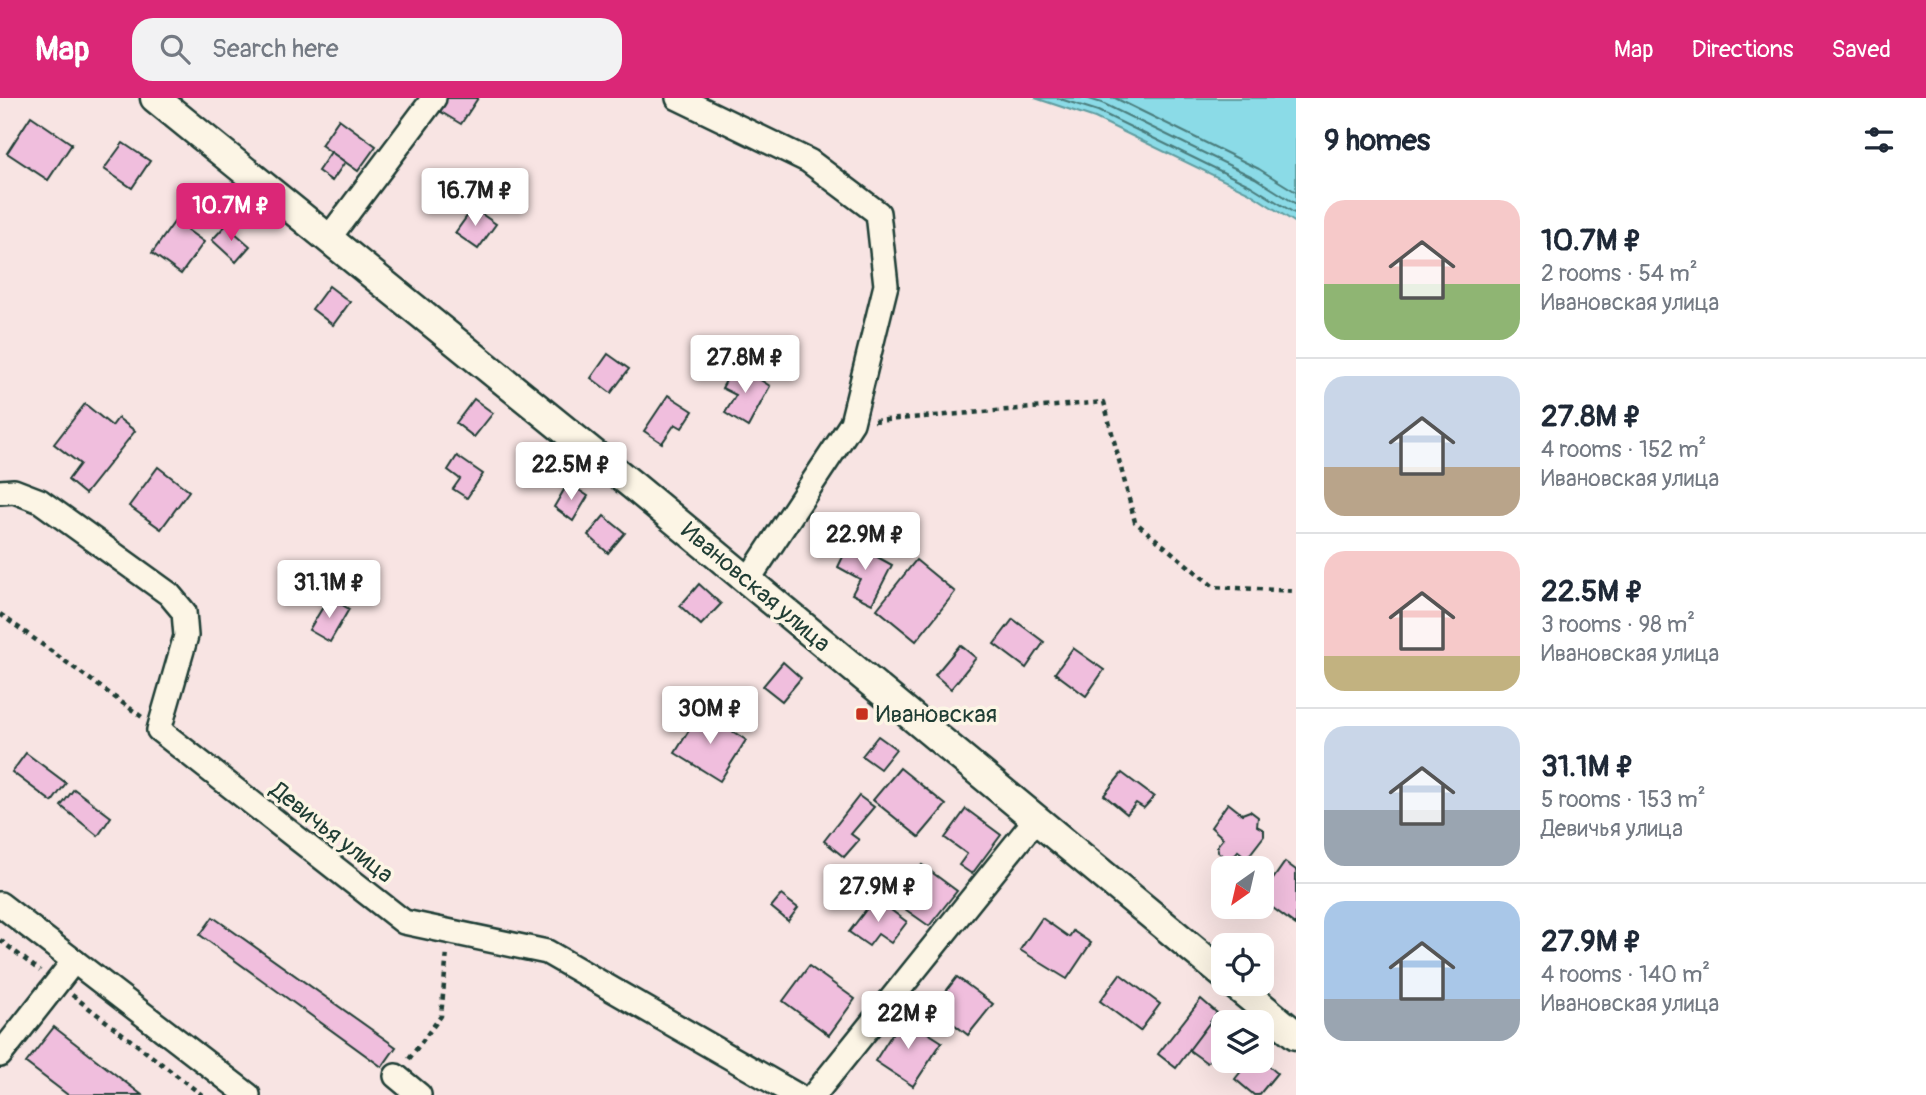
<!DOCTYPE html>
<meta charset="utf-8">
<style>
:root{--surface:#fff;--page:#f2f2f3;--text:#1f2937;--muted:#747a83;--line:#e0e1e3;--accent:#db2777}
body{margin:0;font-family:Pangolin,sans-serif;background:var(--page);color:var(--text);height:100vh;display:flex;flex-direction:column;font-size:26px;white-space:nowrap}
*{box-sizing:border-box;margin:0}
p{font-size:23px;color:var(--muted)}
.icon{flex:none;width:38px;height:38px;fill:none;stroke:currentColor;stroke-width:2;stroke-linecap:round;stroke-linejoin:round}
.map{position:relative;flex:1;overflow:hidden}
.panel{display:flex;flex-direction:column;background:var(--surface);width:630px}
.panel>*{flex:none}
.needle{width:46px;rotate:214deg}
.fabs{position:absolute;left:1211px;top:758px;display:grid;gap:14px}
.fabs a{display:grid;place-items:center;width:63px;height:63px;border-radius:14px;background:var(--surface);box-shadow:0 7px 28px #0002;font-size:35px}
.price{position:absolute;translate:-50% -60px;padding:0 16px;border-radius:7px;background:#fff;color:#222;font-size:23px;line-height:46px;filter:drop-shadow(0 2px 4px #0008)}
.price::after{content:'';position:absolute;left:50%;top:42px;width:21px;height:16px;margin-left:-10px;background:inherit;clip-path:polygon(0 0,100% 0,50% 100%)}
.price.current{background:var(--accent);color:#fff}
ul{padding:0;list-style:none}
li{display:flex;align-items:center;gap:21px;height:175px;padding:0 28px}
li+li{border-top:2px solid var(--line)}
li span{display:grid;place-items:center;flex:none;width:196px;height:140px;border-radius:21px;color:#555}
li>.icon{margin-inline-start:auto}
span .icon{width:84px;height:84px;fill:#fffc;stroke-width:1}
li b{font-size:30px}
h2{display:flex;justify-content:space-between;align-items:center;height:84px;padding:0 28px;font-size:30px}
header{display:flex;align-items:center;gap:42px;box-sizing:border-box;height:98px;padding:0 35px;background:var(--accent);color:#fff}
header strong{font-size:33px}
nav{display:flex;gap:38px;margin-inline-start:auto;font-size:24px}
.search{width:490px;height:63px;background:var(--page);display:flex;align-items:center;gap:18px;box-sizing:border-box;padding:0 24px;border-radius:21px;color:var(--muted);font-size:26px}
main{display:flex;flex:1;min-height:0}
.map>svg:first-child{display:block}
</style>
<header>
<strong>Map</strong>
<div class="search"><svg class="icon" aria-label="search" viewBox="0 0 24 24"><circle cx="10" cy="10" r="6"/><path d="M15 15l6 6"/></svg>Search here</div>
<nav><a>Map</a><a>Directions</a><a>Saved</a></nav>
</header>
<main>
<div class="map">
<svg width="1296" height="997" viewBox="0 0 1296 997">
<rect width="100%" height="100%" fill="#f8e4e3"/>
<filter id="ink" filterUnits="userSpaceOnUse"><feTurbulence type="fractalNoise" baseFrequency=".0143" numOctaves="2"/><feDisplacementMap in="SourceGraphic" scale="14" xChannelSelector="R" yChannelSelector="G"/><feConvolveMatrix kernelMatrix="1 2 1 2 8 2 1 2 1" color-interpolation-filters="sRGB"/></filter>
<g filter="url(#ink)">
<!-- water -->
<polygon fill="#8bdbe7" stroke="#609c9f" stroke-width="2" points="1035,0 1296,0 1296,125 1248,94 1095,20"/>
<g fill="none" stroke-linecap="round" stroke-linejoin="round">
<!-- shore -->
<g stroke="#4a7c7c" stroke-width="2">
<polyline points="1057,0 1098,13 1251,88 1296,116"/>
<polyline points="1086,0 1102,5 1255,80 1296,106"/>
<polyline points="1115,0 1259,71 1296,94"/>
</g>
</g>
<!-- building -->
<g fill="#f0bedd" stroke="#1f3d34" stroke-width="2">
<polygon points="443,0 478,0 461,26 436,11"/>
<polygon points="31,18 72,46 48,82 7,55"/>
<polygon points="339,21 376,48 358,73 321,47"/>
<polygon points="123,45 150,63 132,90 104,71"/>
<polygon points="331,54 345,64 332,83 318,73"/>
<polygon points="473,110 496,126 478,151 455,135"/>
<polygon points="175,123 204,144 181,176 152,155"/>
<polygon points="226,127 250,148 236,164 212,142"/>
<polygon points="329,188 350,204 333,227 312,211"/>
<polygon points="608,256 629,271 611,295 591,280"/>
<polygon points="735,266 770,288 748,329 725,315 736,297 722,290"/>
<polygon points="668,297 693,313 682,330 675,326 662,345 644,333"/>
<polygon points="474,301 493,315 474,339 456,325"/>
<polygon points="85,306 112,328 118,320 135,333 85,396 68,382 80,366 54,346"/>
<polygon points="457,358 483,376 467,400 453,391 460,381 448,372"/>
<polygon points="158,369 189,393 161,431 129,408"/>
<polygon points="568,385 588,398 573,423 554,409"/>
<polygon points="604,418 625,435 608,455 588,437"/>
<polygon points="850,444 892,467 872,506 852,496 860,481 838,469"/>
<polygon points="916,462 955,494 916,543 877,511"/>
<polygon points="699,486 721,506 701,527 680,508"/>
<polygon points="329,499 349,511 330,544 309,532"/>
<polygon points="1013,521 1044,544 1026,570 994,546"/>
<polygon points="960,547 976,560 951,591 935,577"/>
<polygon points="1073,550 1104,572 1086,598 1055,575"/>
<polygon points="783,564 801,580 782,603 763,588"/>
<polygon points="701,613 746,642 720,683 675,655"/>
<polygon points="878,638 896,651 880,671 862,658"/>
<polygon points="26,655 66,685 52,704 12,674"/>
<polygon points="900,670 946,707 919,739 873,702"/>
<polygon points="1122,675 1154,699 1144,710 1136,705 1127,716 1104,697"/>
<polygon points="74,691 111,719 98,738 61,708"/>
<polygon points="859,698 874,709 851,736 859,742 844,759 824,743"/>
<polygon points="1228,705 1242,716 1250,713 1258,719 1257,728 1264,732 1264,738 1247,760 1238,753 1233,759 1226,760 1218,754 1217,748 1223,740 1211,729"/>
<polygon points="966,711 1001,737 972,776 959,767 967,756 945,740"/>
<polygon points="1285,764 1296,772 1296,827 1262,802 1262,797"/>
<polygon points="922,767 957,793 929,828 895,804"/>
<polygon points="781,797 798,810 788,823 771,809"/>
<polygon points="875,800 907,824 891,845 878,836 869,848 849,834"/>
<polygon points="213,819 396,949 382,969 200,837"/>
<polygon points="1042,820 1069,839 1073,833 1091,845 1067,881 1020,852"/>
<polygon points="809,868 855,901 829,937 783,903"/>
<polygon points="1120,876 1160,906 1140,933 1100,903"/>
<polygon points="957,879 993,906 968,937 933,910"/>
<polygon points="1201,901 1217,915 1176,970 1158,956"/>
<polygon points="1217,915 1229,924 1223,924 1223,945 1207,965 1189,952"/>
<polygon points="903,919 942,944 913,988 875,963"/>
<polygon points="54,929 142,997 68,997 26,965"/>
<polygon points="1250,962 1262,962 1277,975 1259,997 1254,997 1235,981"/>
</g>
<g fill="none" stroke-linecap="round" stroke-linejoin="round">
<defs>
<g id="minor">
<polyline points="678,0 809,63 878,115 886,187 852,325 748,482"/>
<polyline points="328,141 434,0"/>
<polyline points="0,394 14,393 40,403 169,496 184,514 186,538 159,632 404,824 547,854 796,997"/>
<polyline points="0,806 248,997"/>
<polyline points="0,957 74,863"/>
<polyline points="396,978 419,997"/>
<polyline points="814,997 1036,721"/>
</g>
<g id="major">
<polyline points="155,0 636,390 1223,876"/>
<polyline points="1234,886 1296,937"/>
</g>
</defs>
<!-- minor casing -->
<use href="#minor" stroke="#1f3d34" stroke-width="28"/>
<!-- major casing -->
<use href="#major" stroke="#1f3d34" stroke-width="33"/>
<!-- path -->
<g stroke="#1f3d34" stroke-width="4.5" stroke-dasharray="5 5" stroke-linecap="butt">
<polyline points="874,323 1104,304 1135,424 1214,489 1296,493"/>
<polyline points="0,516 142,619"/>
<polyline points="0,842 40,873"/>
<polyline points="72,897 202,997"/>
<polyline points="409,961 441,918 447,854"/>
</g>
<!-- minor -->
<use href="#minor" stroke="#fcf5e5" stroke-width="23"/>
<!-- major -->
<use href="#major" stroke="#fcf5e5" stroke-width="28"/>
</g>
</g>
<!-- markers -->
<rect fill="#c8321e" stroke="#fcf5e5" stroke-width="2.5" x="855" y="609" width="14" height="14" rx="3.5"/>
<g text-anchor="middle" stroke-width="7" stroke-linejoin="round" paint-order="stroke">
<!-- street labels -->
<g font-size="24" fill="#1f3d34" stroke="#fcf5e5">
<text transform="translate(756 489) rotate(40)" y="8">Ивановская улица</text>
<text transform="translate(332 734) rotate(38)" y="8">Девичья улица</text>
</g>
<!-- poi labels -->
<g font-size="24" fill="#1f3d34" stroke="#fcf5e5" text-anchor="start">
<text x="876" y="624">Ивановская</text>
</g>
</g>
</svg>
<div class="fabs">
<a><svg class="needle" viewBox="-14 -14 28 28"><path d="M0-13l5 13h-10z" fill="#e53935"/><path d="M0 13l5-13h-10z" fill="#747a83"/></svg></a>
<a><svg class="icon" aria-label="locate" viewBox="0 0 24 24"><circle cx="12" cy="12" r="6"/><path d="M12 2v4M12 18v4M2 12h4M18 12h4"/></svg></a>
<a><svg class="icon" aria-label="layers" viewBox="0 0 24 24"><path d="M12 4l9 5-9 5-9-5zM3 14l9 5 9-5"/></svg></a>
</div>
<b class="price" style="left:475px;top:130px">16.7M ₽</b>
<b class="price current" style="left:231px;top:145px">10.7M ₽</b>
<b class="price" style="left:745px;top:297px">27.8M ₽</b>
<b class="price" style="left:571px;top:404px">22.5M ₽</b>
<b class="price" style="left:865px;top:474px">22.9M ₽</b>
<b class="price" style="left:329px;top:522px">31.1M ₽</b>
<b class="price" style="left:710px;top:648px">30M ₽</b>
<b class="price" style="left:878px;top:826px">27.9M ₽</b>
<b class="price" style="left:908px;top:953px">22M ₽</b>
</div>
<section class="panel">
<h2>9 homes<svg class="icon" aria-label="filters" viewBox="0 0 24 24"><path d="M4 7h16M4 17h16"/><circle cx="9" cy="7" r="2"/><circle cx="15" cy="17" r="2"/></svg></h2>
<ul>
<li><span style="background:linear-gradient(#f6c9c9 60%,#8fb573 0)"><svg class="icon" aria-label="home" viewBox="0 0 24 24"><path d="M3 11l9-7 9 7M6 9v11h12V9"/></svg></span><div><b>10.7M ₽</b><p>2 rooms · 54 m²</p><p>Ивановская улица</p></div></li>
<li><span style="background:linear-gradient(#c9d6e8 65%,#b9a48a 0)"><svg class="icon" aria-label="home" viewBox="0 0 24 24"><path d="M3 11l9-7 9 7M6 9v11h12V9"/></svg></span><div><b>27.8M ₽</b><p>4 rooms · 152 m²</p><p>Ивановская улица</p></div></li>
<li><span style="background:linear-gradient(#f6c9c9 75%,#c2b280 0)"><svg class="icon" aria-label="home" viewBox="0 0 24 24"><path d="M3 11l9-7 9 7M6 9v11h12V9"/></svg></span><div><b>22.5M ₽</b><p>3 rooms · 98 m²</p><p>Ивановская улица</p></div></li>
<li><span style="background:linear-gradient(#c9d6e8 60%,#9aa5b1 0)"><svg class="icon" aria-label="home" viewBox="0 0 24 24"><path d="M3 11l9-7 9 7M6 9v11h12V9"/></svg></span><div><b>31.1M ₽</b><p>5 rooms · 153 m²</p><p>Девичья улица</p></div></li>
<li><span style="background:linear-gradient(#a9c7e8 70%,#9aa5b1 0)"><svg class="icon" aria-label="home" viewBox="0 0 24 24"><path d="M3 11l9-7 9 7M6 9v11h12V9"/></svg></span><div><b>27.9M ₽</b><p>4 rooms · 140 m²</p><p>Ивановская улица</p></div></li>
</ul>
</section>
</main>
